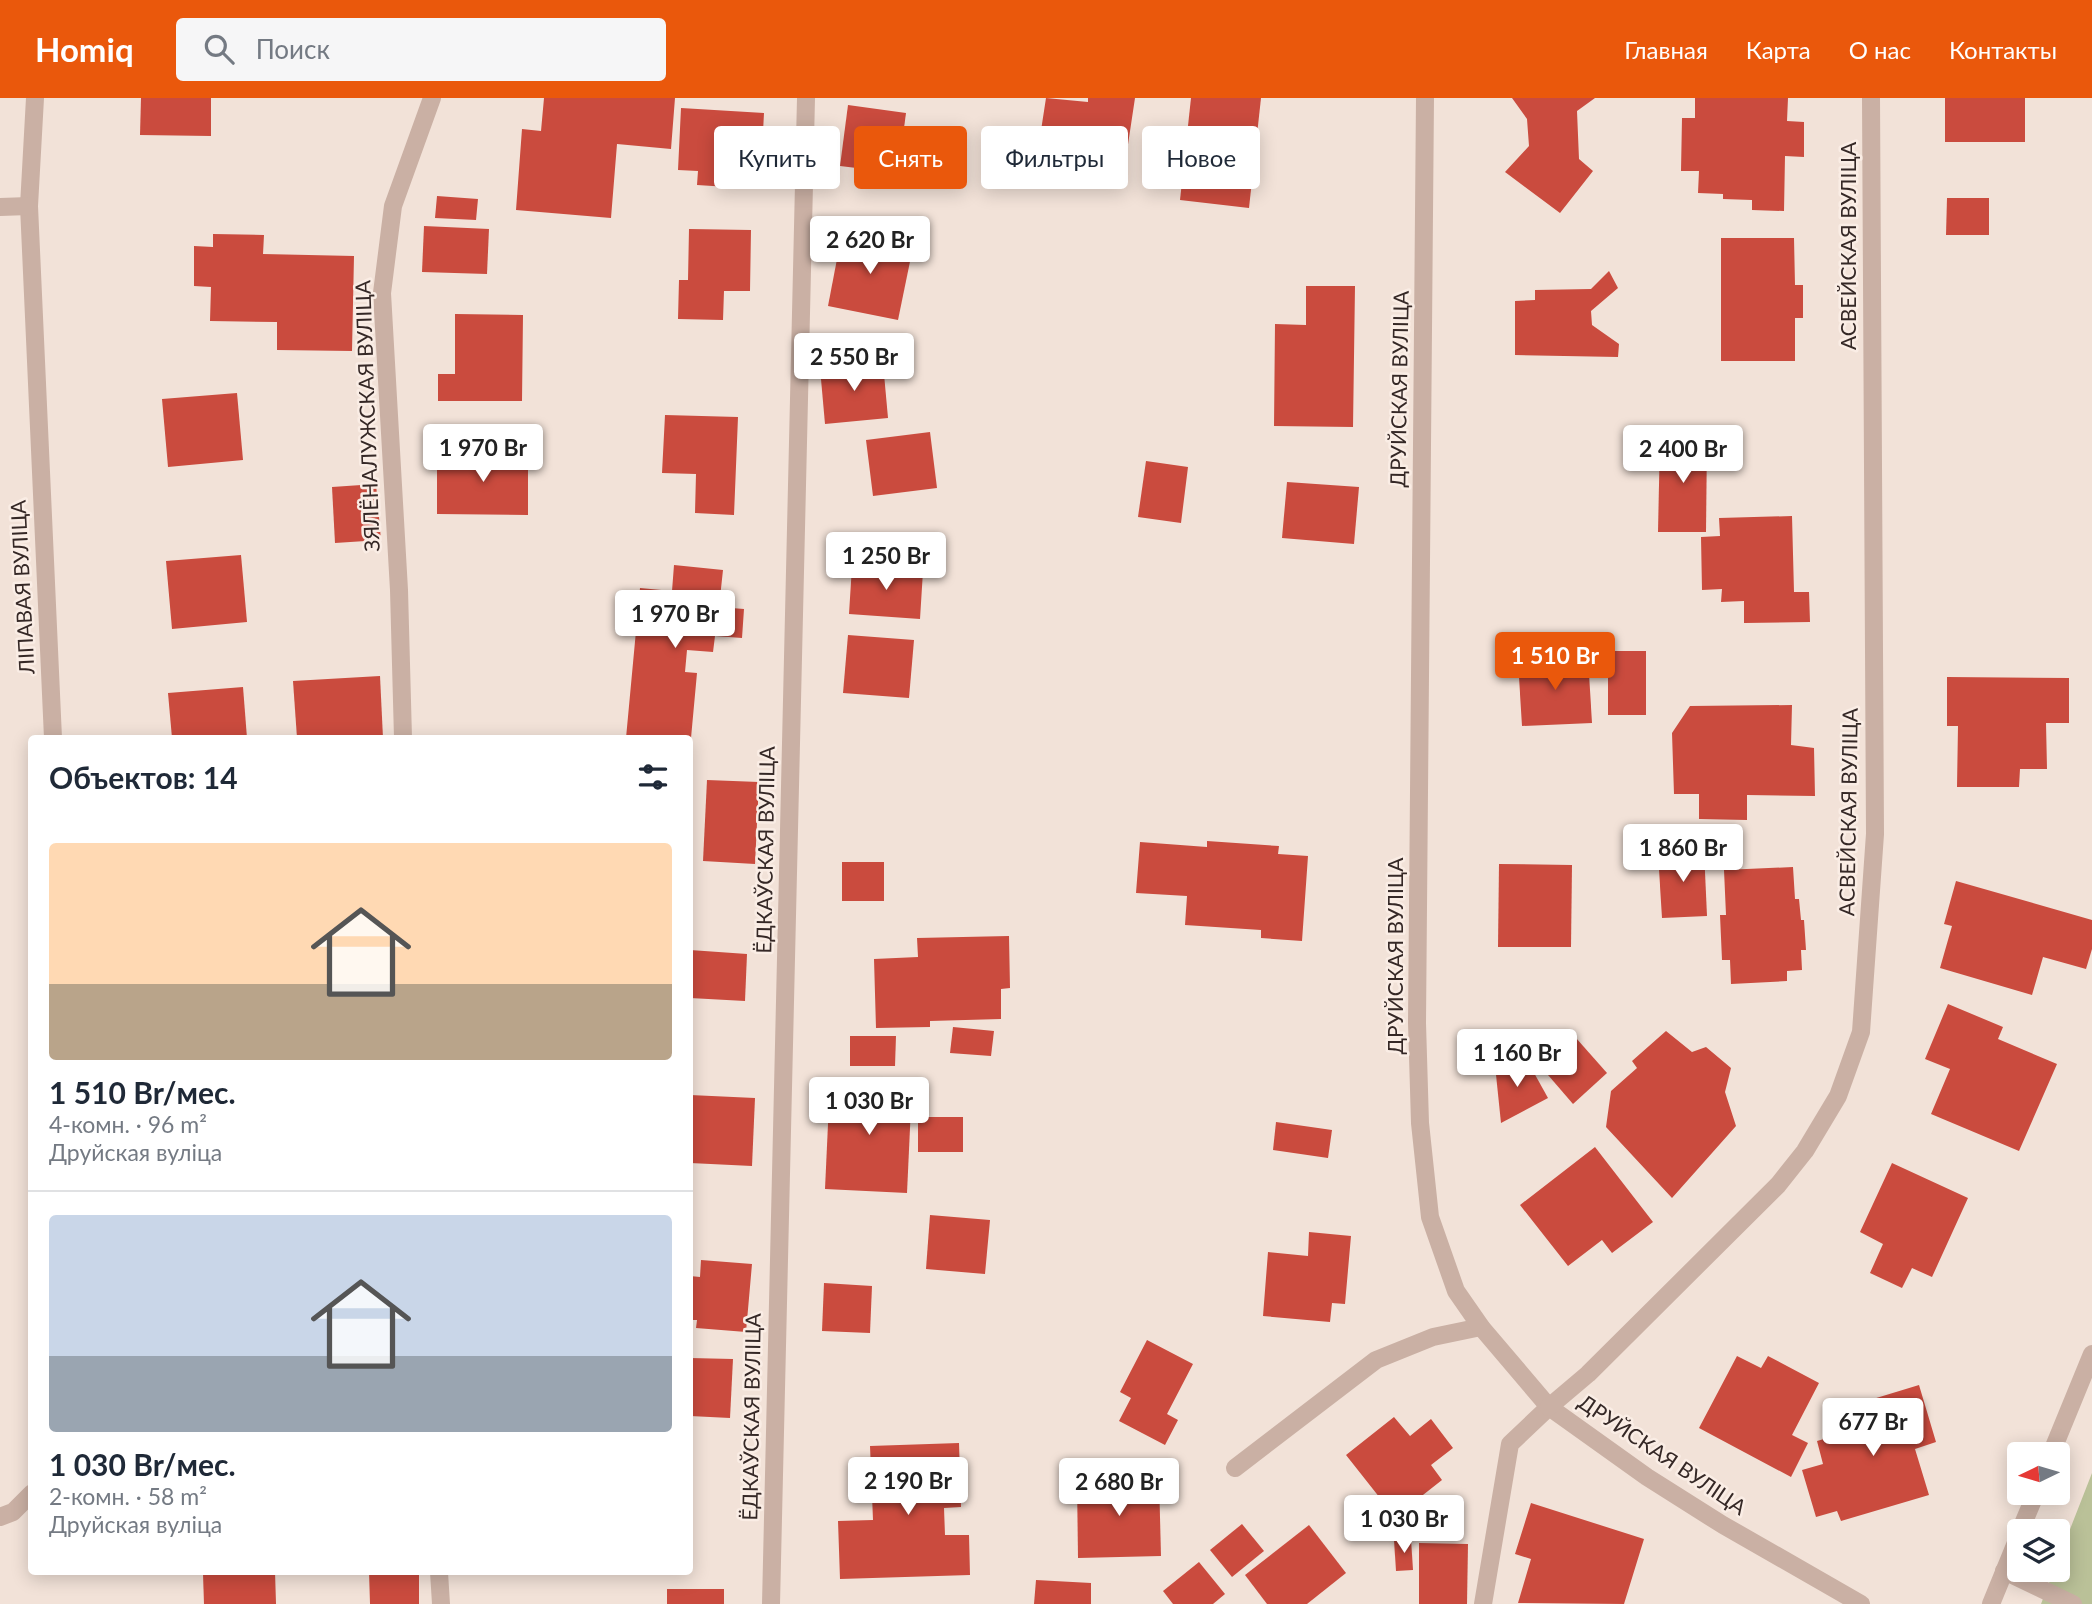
<!DOCTYPE html>
<html lang="ru">
<meta charset="utf-8">
<style>
:root{--surface:#fff;--page:#f6f6f7;--text:#1f2937;--muted:#747a83;--line:#e0e1e3;--accent:#ea580c}
body{margin:0;font-family:Lato,sans-serif;background:var(--page);color:var(--text);height:100vh;display:flex;flex-direction:column;font-size:26px;white-space:nowrap}
*{box-sizing:border-box;margin:0}
p{font-size:23px;color:var(--muted)}
.icon{flex:none;width:38px;height:38px;fill:none;stroke:currentColor;stroke-width:2;stroke-linecap:round;stroke-linejoin:round}
.map{position:relative;flex:1;overflow:hidden}
.panel{position:absolute;left:28px;top:637px;width:665px;height:840px;display:flex;flex-direction:column;background:var(--surface);border-radius:7px;box-shadow:0 4px 18px #0003}
.panel>*{flex:none}
.top-card{position:absolute;left:714px;top:28px;width:665px;height:63px;display:flex;gap:14px}
.needle{width:46px;rotate:265deg}
.controls{position:absolute;left:2007px;top:1344px;display:grid;gap:14px}
.controls a{display:grid;place-items:center;width:63px;height:63px;border-radius:7px;background:var(--surface);box-shadow:0 4px 18px #0003;font-size:35px}
.price{position:absolute;translate:-50% -60px;padding:0 16px;border-radius:7px;background:#fff;color:#222;font-size:23px;line-height:46px;filter:drop-shadow(0 2px 4px #0008)}
.price::after{content:'';position:absolute;left:50%;top:42px;width:21px;height:16px;margin-left:-10px;background:inherit;clip-path:polygon(0 0,100% 0,50% 100%)}
.price.current{background:var(--accent);color:#fff}
ul{padding:0;list-style:none}
li{display:grid;align-content:center;gap:14px;height:371px;padding:0 21px}
li+li{border-top:2px solid var(--line)}
li span{display:grid;place-items:center;height:217px;border-radius:7px;color:#555}
li>.icon{margin-inline-start:auto}
span .icon{width:126px;height:126px;fill:#fffc;stroke-width:1}
li b{font-size:30px}
h2{display:flex;justify-content:space-between;align-items:center;height:84px;padding:0 21px;font-size:30px}
.pill{padding:0 24px;border-radius:7px;background:var(--surface);box-shadow:0 4px 18px #0003;font-size:24px;line-height:63px}
.pill.current{background:var(--accent);color:#fff}
header{display:flex;align-items:center;gap:42px;box-sizing:border-box;height:98px;padding:0 35px;background:var(--accent);color:#fff}
header strong{font-size:33px}
nav{display:flex;gap:38px;margin-inline-start:auto;font-size:24px}
.search{width:490px;height:63px;background:var(--page);display:flex;align-items:center;gap:18px;box-sizing:border-box;padding:0 24px;border-radius:7px;color:var(--muted);font-size:26px}
.map>svg:first-child{display:block}
</style>
<header>
<strong>Homiq</strong>
<div class="search"><svg class="icon" aria-label="search" viewBox="0 0 24 24"><circle cx="10" cy="10" r="6"/><path d="M15 15l6 6"/></svg>Поиск</div>
<nav><a>Главная</a><a>Карта</a><a>О нас</a><a>Контакты</a></nav>
</header>
<div class="map">
<svg width="2092" height="1506" viewBox="0 0 2092 1506">
<rect width="100%" height="100%" fill="#f2e2d8"/>
<!-- green -->
<polygon fill="#bac198" points="2092,1375 2092,1506 2041,1506 2054,1472 2058,1472 2058,1462"/>
<!-- building -->
<g fill="#ca4b3e">
<polygon points="141,0 211,0 211,38 140,37"/>
<polygon points="544,0 675,0 671,51 617,46 611,120 516,112 522,31 541,33"/>
<polygon points="1046,0 1088,4 1088,0 1135,0 1127,53 1040,39"/>
<polygon points="1191,0 1261,0 1249,110 1180,102"/>
<polygon points="1512,0 1595,0 1577,13 1579,61 1593,73 1560,115 1505,74 1529,48 1527,21"/>
<polygon points="1695,0 1788,0 1787,23 1804,24 1804,59 1785,58 1784,113 1752,112 1752,102 1723,101 1723,96 1698,95 1699,73 1681,73 1682,20 1695,20"/>
<rect x="1945" y="0" width="80" height="44"/>
<polygon points="848,7 906,15 898,75 840,68"/>
<polygon points="681,10 764,15 760,91 697,87 698,73 678,72"/>
<polygon points="437,98 478,101 476,122 435,120"/>
<polygon points="1947,100 1989,100 1989,137 1946,137"/>
<polygon points="424,128 489,131 487,176 422,174"/>
<polygon points="689,131 751,132 750,193 724,193 723,222 678,221 679,182 688,182"/>
<polygon points="842,135 913,149 898,222 828,208"/>
<polygon points="213,136 264,137 263,156 354,158 352,253 277,252 277,224 210,223 211,189 194,188 194,148 213,149"/>
<polygon points="1721,140 1794,140 1795,187 1803,187 1803,220 1795,220 1795,263 1721,263"/>
<polygon points="1609,173 1618,190 1591,213 1592,227 1619,246 1618,259 1515,257 1515,203 1535,202 1535,192 1591,191"/>
<polygon points="1306,188 1355,188 1353,329 1274,328 1275,226 1306,227"/>
<polygon points="455,216 523,217 522,303 438,303 438,276 455,276"/>
<polygon points="883,265 888,320 825,326 820,270"/>
<polygon points="237,295 243,362 168,369 162,301"/>
<polygon points="665,317 738,319 734,417 695,415 696,376 662,375"/>
<polygon points="930,334 937,390 873,398 866,342"/>
<polygon points="1660,340 1707,341 1706,434 1658,434"/>
<polygon points="437,356 528,356 528,417 437,416"/>
<polygon points="1146,363 1188,369 1181,425 1138,419"/>
<polygon points="1287,384 1359,389 1354,446 1282,440"/>
<polygon points="376,386 381,442 335,445 332,389"/>
<polygon points="1792,418 1794,494 1809,494 1810,524 1744,525 1744,503 1721,504 1722,491 1702,492 1701,439 1720,438 1719,420"/>
<polygon points="241,457 247,524 172,531 166,463"/>
<polygon points="674,467 723,472 719,509 744,511 742,540 715,538 713,554 687,552 685,574 697,575 691,640 626,640 640,490 672,493"/>
<polygon points="852,468 923,473 920,521 849,516"/>
<polygon points="848,537 914,542 909,600 843,595"/>
<rect x="1608" y="553" width="38" height="64"/>
<polygon points="1588,559 1592,625 1522,628 1518,563"/>
<polygon points="380,578 383,640 297,640 293,583"/>
<polygon points="1947,579 2069,580 2069,625 2046,625 2047,671 2020,671 2019,689 1957,689 1958,628 1947,628"/>
<polygon points="243,589 247,640 172,640 168,595"/>
<polygon points="1792,607 1791,647 1814,650 1815,698 1747,697 1747,722 1699,721 1699,696 1674,696 1672,635 1690,608"/>
<polygon points="707,682 759,684 755,766 703,763"/>
<polygon points="1207,743 1279,748 1278,756 1308,758 1302,843 1261,840 1261,832 1185,827 1187,798 1136,795 1140,744 1207,749"/>
<polygon points="1704,752 1707,818 1662,820 1658,755"/>
<rect x="842" y="764" width="42" height="39"/>
<polygon points="1499,766 1572,767 1571,849 1498,849"/>
<polygon points="1793,769 1795,801 1799,801 1801,822 1804,822 1806,852 1801,852 1802,872 1787,873 1787,883 1731,886 1730,862 1722,862 1720,817 1726,817 1724,772"/>
<polygon points="1956,783 2092,822 2092,851 2086,871 2043,859 2032,897 1940,870 1952,828 1944,826"/>
<polygon points="1009,838 1010,890 1001,891 1001,921 930,923 930,929 876,930 874,861 918,859 917,840"/>
<polygon points="690,852 747,856 745,903 690,900"/>
<polygon points="1948,906 2003,929 1998,941 2057,966 2019,1053 1931,1016 1950,971 1925,961"/>
<polygon points="953,929 994,933 991,958 950,955"/>
<polygon points="1666,933 1692,954 1706,949 1731,970 1725,994 1736,1028 1672,1100 1606,1029 1611,993 1637,970 1632,963"/>
<polygon points="850,938 896,938 895,968 850,968"/>
<polygon points="1576,940 1607,975 1573,1006 1542,970"/>
<polygon points="1511,962 1533,973 1548,1000 1501,1025 1495,967"/>
<polygon points="830,983 912,987 907,1095 825,1091"/>
<polygon points="690,997 755,1000 752,1068 690,1065"/>
<rect x="918" y="1019" width="45" height="35"/>
<polygon points="1276,1024 1332,1032 1328,1060 1273,1052"/>
<polygon points="1595,1049 1653,1124 1612,1155 1602,1142 1568,1168 1520,1107"/>
<polygon points="1892,1065 1968,1100 1932,1179 1912,1170 1902,1190 1870,1175 1883,1146 1860,1134"/>
<polygon points="930,1117 990,1122 985,1176 926,1171"/>
<polygon points="1309,1134 1351,1138 1345,1206 1332,1205 1330,1224 1263,1218 1268,1154 1308,1158"/>
<polygon points="701,1162 752,1166 746,1234 696,1230 697,1222 690,1222 690,1178 700,1179"/>
<polygon points="824,1185 872,1188 870,1235 822,1233"/>
<polygon points="1147,1242 1193,1266 1167,1316 1178,1322 1165,1347 1119,1323 1131,1300 1120,1294"/>
<polygon points="1737,1258 1761,1270 1768,1258 1819,1285 1792,1337 1808,1345 1791,1379 1699,1330"/>
<polygon points="690,1260 733,1261 730,1320 690,1318"/>
<polygon points="1919,1287 1936,1344 1915,1351 1929,1397 1841,1423 1837,1413 1816,1419 1802,1372 1823,1366 1817,1343 1858,1331 1850,1308"/>
<polygon points="1394,1319 1410,1338 1431,1321 1453,1350 1431,1367 1442,1382 1395,1419 1346,1357"/>
<polygon points="959,1345 961,1409 944,1410 945,1437 969,1437 970,1477 840,1481 838,1423 873,1422 870,1348"/>
<polygon points="1159,1380 1161,1458 1078,1460 1077,1382"/>
<polygon points="1531,1405 1644,1441 1624,1506 1518,1505 1531,1461 1515,1456"/>
<polygon points="1242,1426 1264,1453 1232,1479 1210,1452"/>
<polygon points="1309,1427 1346,1475 1307,1506 1267,1506 1245,1477"/>
<polygon points="1411,1441 1413,1472 1396,1473 1394,1442"/>
<polygon points="1419,1445 1468,1446 1467,1506 1419,1506"/>
<polygon points="1199,1464 1225,1496 1213,1506 1173,1506 1163,1493"/>
<polygon points="275,1474 276,1506 204,1506 203,1476"/>
<polygon points="369,1474 419,1474 419,1506 370,1506"/>
<polygon points="1036,1482 1091,1485 1091,1506 1034,1506"/>
<rect x="667" y="1491" width="57" height="15"/>
</g>
<g fill="none" stroke-linecap="round" stroke-linejoin="round">
<!-- service -->
<g stroke="#cab0a4" stroke-width="18">
<polyline points="1235,1370 1376,1262 1433,1239 1481,1229"/>
<polyline points="2004,1473 2073,1506"/>
<polyline points="1483,1506 1510,1346 1549,1309"/>
</g>
<!-- minor -->
<g stroke="#cab0a4" stroke-width="18">
<polyline points="35,0 29,108 53,640"/>
<polyline points="1425,0 1417,925 1420,1025 1430,1119 1456,1193 1481,1229 1549,1309 1647,1379 1723,1427 1861,1506"/>
<polyline points="0,109 29,108"/>
<polyline points="403,640 399,492 382,195 393,108 432,0"/>
<polyline points="1549,1309 1588,1276 1778,1087 1805,1053 1838,998 1861,934 1875,736 1871,0"/>
<polyline points="2051,1356 2092,1256"/>
<polyline points="0,1419 13,1414 32,1395"/>
<polyline points="2020,1433 2036,1395"/>
<polyline points="439,1474 441,1506"/>
<polyline points="771,1506 806,0"/>
<polyline points="1991,1506 2020,1435"/>
</g>
</g>
<g text-anchor="middle" stroke-width="5" stroke-linejoin="round" paint-order="stroke">
<!-- street labels -->
<g font-size="21" fill="#352826" stroke="#faede5">
<text transform="translate(1849 148) rotate(-90)" y="7">АСВЕЙСКАЯ ВУЛІЦА</text>
<text transform="translate(1400 291) rotate(-89)" y="7">ДРУЙСКАЯ ВУЛІЦА</text>
<text transform="translate(368 318) rotate(-92)" y="7">ЗЯЛЁНАЛУЖСКАЯ ВУЛІЦА</text>
<text transform="translate(23 489) rotate(-93)" y="7">ЛІПАВАЯ ВУЛІЦА</text>
<text transform="translate(1849 714) rotate(-89)" y="7">АСВЕЙСКАЯ ВУЛІЦА</text>
<text transform="translate(766 752) rotate(-89)" y="7">ЁДКАЎСКАЯ ВУЛІЦА</text>
<text transform="translate(1396 858) rotate(-90)" y="7">ДРУЙСКАЯ ВУЛІЦА</text>
<text transform="translate(752 1319) rotate(-89)" y="7">ЁДКАЎСКАЯ ВУЛІЦА</text>
<text transform="translate(1662 1357) rotate(34)" y="7">ДРУЙСКАЯ ВУЛІЦА</text>
</g>
</g>
</svg>
<div class="controls">
<a><svg class="needle" viewBox="-14 -14 28 28"><path d="M0-13l5 13h-10z" fill="#e53935"/><path d="M0 13l5-13h-10z" fill="#747a83"/></svg></a>
<a><svg class="icon" aria-label="layers" viewBox="0 0 24 24"><path d="M12 4l9 5-9 5-9-5zM3 14l9 5 9-5"/></svg></a>
</div>
<b class="price" style="left:870px;top:178px">2 620 Br</b>
<b class="price" style="left:854px;top:295px">2 550 Br</b>
<b class="price" style="left:483px;top:386px">1 970 Br</b>
<b class="price" style="left:1683px;top:387px">2 400 Br</b>
<b class="price" style="left:886px;top:494px">1 250 Br</b>
<b class="price" style="left:675px;top:552px">1 970 Br</b>
<b class="price current" style="left:1555px;top:594px">1 510 Br</b>
<b class="price" style="left:1683px;top:786px">1 860 Br</b>
<b class="price" style="left:1517px;top:991px">1 160 Br</b>
<b class="price" style="left:869px;top:1039px">1 030 Br</b>
<b class="price" style="left:1873px;top:1360px">677 Br</b>
<b class="price" style="left:908px;top:1419px">2 190 Br</b>
<b class="price" style="left:1119px;top:1420px">2 680 Br</b>
<b class="price" style="left:1404px;top:1457px">1 030 Br</b>
<div class="top-card">
<a class="pill">Купить</a>
<a class="pill current">Снять</a>
<a class="pill">Фильтры</a>
<a class="pill">Новое</a>
</div>
<section class="panel">
<h2>Объектов: 14<svg class="icon" aria-label="filters" viewBox="0 0 24 24"><path d="M4 7h16M4 17h16"/><circle cx="9" cy="7" r="2"/><circle cx="15" cy="17" r="2"/></svg></h2>
<ul>
<li><span style="background:linear-gradient(#ffd9b3 65%,#b9a48a 0)"><svg class="icon" aria-label="home" viewBox="0 0 24 24"><path d="M3 11l9-7 9 7M6 9v11h12V9"/></svg></span><div><b>1 510 Br/мес.</b><p>4-комн. · 96 m²</p><p>Друйская вуліца</p></div></li>
<li><span style="background:linear-gradient(#c9d6e8 65%,#9aa5b1 0)"><svg class="icon" aria-label="home" viewBox="0 0 24 24"><path d="M3 11l9-7 9 7M6 9v11h12V9"/></svg></span><div><b>1 030 Br/мес.</b><p>2-комн. · 58 m²</p><p>Друйская вуліца</p></div></li>
</ul>
</section>
</div>
